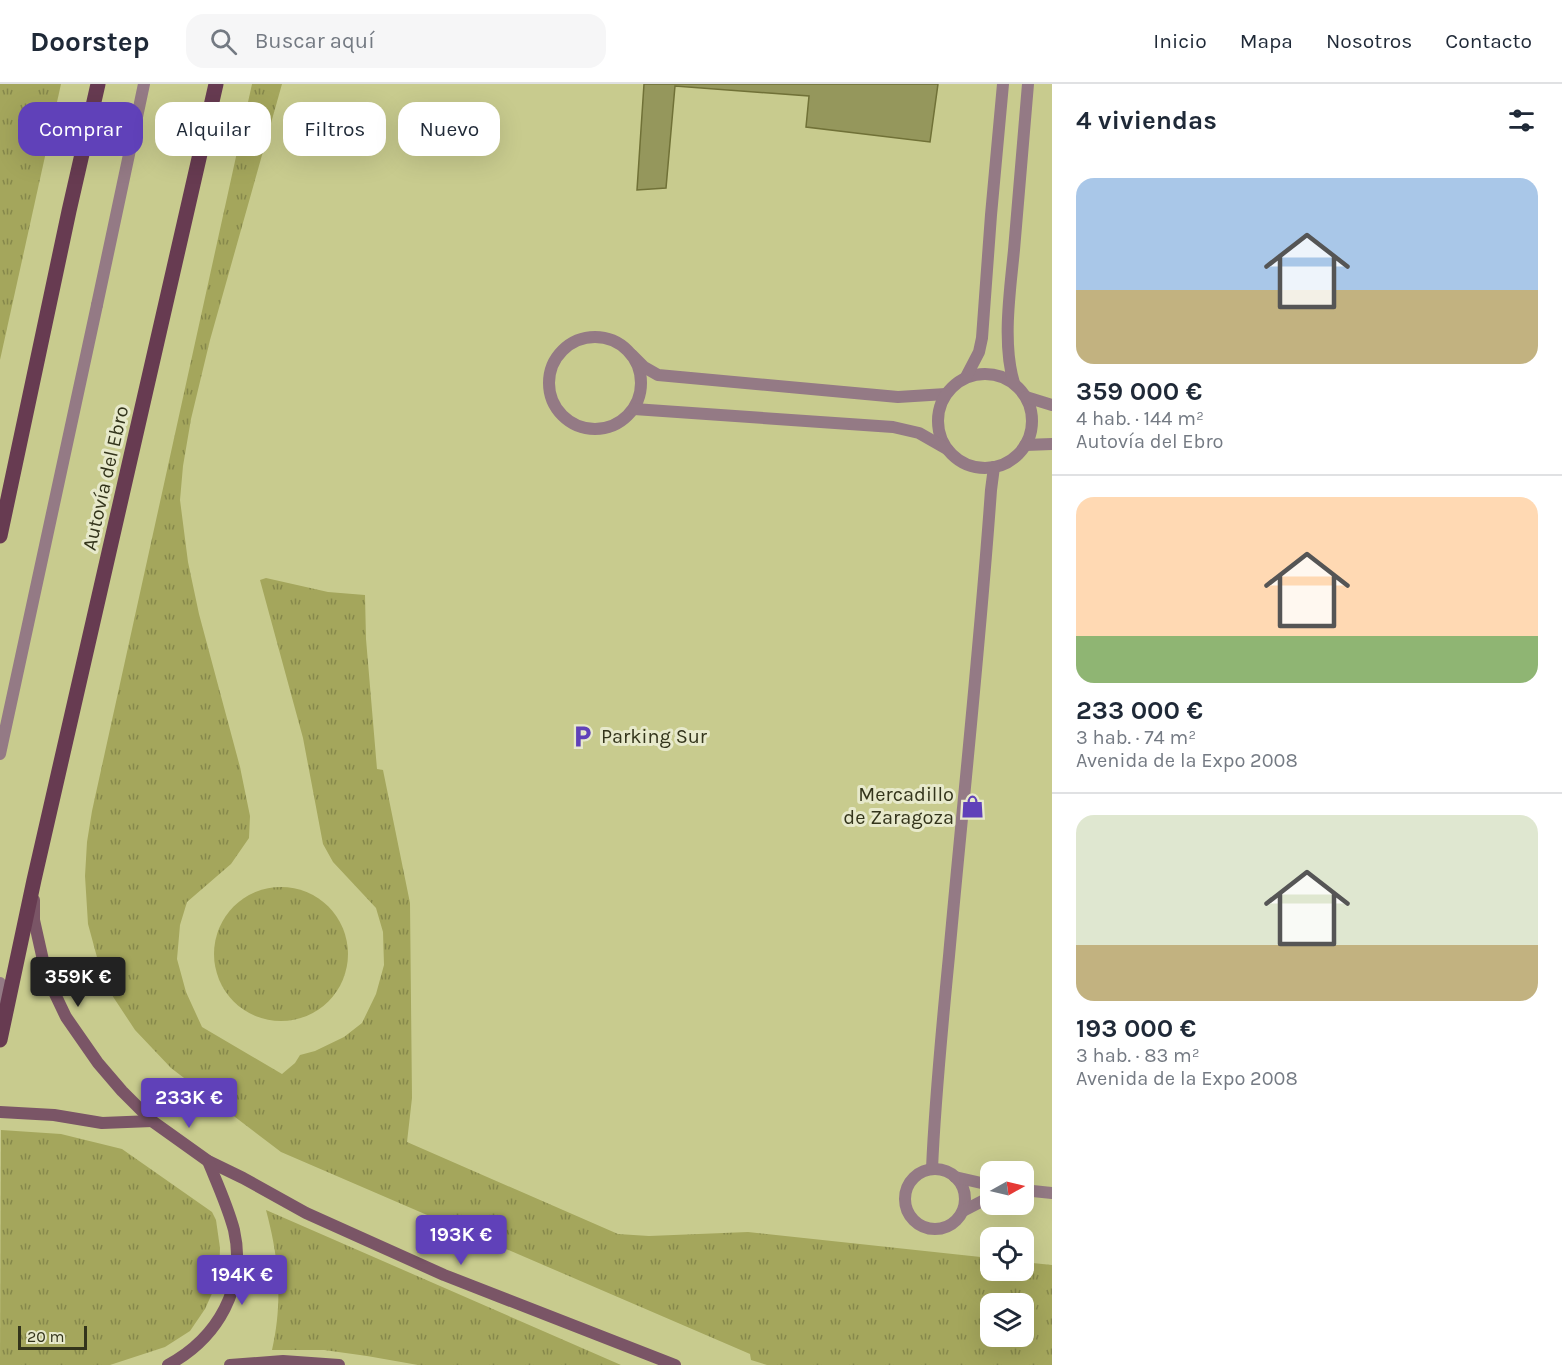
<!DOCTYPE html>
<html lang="es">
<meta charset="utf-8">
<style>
:root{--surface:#fff;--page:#f6f6f7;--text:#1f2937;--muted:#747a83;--line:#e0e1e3;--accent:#6041b9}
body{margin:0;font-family:Karla,sans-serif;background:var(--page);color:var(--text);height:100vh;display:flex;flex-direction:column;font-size:22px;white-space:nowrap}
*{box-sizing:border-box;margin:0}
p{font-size:20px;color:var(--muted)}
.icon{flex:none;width:33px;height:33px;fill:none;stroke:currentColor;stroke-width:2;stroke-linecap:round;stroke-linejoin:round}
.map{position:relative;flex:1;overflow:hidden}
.drawer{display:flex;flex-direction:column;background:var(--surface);width:510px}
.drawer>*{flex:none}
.guide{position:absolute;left:18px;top:18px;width:570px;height:54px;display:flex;gap:12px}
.needle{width:39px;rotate:82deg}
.controls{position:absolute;left:980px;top:1077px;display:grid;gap:12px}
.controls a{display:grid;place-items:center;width:54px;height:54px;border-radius:12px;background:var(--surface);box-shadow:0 6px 24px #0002;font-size:30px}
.scale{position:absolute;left:18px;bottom:15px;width:69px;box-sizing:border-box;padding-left:6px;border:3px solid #33341b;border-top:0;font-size:16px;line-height:21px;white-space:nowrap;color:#33341b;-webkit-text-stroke:4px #e7e9cb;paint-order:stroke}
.price{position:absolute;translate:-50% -51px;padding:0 14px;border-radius:6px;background:var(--accent);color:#fff;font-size:20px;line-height:39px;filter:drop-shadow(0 2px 3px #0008)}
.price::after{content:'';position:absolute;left:50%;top:36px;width:18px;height:14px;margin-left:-9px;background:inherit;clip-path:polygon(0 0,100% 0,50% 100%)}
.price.active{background:#222;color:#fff}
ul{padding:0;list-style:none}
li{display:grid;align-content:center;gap:12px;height:318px;padding:0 24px}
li+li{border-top:2px solid var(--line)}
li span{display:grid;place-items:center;height:186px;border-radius:18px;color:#555}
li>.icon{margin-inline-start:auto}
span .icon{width:108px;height:108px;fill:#fffc;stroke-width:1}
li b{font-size:26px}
h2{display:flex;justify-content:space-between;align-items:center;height:72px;padding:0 24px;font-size:26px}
.chip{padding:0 21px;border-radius:18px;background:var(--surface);box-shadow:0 6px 24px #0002;font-size:21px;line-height:54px}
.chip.active{background:var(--accent);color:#fff}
header{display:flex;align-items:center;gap:36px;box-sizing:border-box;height:84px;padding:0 30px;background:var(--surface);border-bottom:2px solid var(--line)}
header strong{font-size:28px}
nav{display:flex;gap:33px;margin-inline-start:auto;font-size:21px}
.search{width:420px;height:54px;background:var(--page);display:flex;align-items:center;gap:15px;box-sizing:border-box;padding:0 21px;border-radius:18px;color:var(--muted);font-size:22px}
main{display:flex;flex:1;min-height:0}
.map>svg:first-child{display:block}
</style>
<header>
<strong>Doorstep</strong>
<div class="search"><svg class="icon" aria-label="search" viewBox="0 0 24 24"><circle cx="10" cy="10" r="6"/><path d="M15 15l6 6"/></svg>Buscar aquí</div>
<nav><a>Inicio</a><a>Mapa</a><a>Nosotros</a><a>Contacto</a></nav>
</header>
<main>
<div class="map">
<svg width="1052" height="1281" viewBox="0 0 1052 1281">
<defs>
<pattern id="grass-tufts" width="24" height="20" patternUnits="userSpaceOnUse" patternTransform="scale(1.5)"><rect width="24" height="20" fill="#a4a65c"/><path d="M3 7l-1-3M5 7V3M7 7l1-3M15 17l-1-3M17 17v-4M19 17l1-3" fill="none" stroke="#86884b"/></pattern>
</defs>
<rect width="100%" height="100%" fill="#c8cb8e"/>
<!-- grass -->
<g fill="url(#grass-tufts)" fill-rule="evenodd">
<polygon points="0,0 61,0 0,276"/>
<path d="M252 0H282L210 256 191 335 183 382 180 416 188 478 199 530 240 683 250 732 249 754 231 780 187 818 180 841 177 875 186 908 202 943 282 990 295 979 300 971 315 967 344 953 362 939 376 910 384 881 383 848 376 824 333 778 323 760 303 654 260 496 266 494 328 508 365 511 366 555 377 685 383 686 410 819 412 1014 407 1058 618 1150 649 1152 748 1148 990 1174V1186H1023V1178L1052 1181V1281H767L751 1276 750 1270 281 1068 171 984 135 946 104 899 88 840 85 792 87 758 92 727ZM990 1220H1023V1252H990Z"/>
<circle cx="281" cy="870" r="67"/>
<polygon points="1,1046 61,1050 122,1065 212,1128 216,1136 220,1164 219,1194 205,1225 190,1247 165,1263 110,1281 0,1281"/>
<path d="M266 1126 621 1281H418L367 1272 324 1266H272C283 1217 279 1175 266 1126Z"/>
</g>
<!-- building -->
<polygon fill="#95975c" stroke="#707137" stroke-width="1.5" points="644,0 938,0 930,58 806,43 809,12 675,2 666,104 637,106"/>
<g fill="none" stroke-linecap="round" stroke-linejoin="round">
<!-- service -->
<g stroke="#947a85" stroke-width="12">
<polyline points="97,221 144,0"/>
<circle cx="595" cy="299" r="46"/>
<polyline points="632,271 644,283 658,291 898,313 946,310"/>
<circle cx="985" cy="337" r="47"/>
<polyline points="966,293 979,268 982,254 991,131 1003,0"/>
<path d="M1014 299C1002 260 1010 207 1014 166 1019 111 1023 55 1028 0"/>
<polyline points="1026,313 1052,321"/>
<polyline points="634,325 893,343 919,349 947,365"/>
<polyline points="1025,361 1052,360"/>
<polyline points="0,899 5,925"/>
<circle cx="935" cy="1115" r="30"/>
<path d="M932 1085C935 1014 942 943 949 872 963 717 980 562 991 406L994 383"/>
<polyline points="955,1093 990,1101"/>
<polyline points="1023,1106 1052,1109"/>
<polyline points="963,1127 990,1113"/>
</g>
<!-- secondary -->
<g stroke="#7a5566" stroke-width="12">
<polyline points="34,816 34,836 45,885 55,910 66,933 98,979 122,1007 152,1037 208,1077 243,1094 306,1129 444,1191 675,1281"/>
<polyline points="0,1028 54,1031 102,1039 152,1037"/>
<path d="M168 1281C218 1254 247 1203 234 1146 228 1123 217 1099 208 1077"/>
<polyline points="230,1281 283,1277 339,1281"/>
</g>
<!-- primary -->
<g stroke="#673b51" stroke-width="15">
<polyline points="0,452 69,127 98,0"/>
<polyline points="0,956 34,796 216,0"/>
</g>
<!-- service-bridge -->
<polyline stroke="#947a85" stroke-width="12" points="0,670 97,221"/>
</g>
<!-- icons -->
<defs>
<symbol id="parking-bare" viewBox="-9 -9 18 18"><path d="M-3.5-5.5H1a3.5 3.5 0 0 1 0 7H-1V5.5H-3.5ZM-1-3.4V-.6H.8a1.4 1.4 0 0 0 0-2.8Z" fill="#6041b9" stroke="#e7e9cb" stroke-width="2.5" paint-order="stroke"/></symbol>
<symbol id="shop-bare" viewBox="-9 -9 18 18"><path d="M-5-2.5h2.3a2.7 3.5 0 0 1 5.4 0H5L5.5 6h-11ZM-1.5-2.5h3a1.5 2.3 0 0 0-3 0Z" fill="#6041b9" stroke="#e7e9cb" stroke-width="2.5" paint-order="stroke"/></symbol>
</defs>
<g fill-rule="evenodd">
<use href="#parking-bare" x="566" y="636" width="33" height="33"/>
<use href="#shop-bare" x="956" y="706" width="33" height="33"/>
</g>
<g text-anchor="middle" stroke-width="6" stroke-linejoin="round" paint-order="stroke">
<!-- street labels -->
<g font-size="20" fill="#33341b" stroke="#e7e9cb">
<text transform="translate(105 394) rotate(-77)" y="7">Autovía del Ebro</text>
</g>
<!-- poi labels -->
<g font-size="20" fill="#33341b" stroke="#e7e9cb" text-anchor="start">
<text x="601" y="659">Parking Sur</text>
<text x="954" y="717" text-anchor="end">Mercadillo<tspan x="954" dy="23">de Zaragoza</tspan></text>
</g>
</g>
</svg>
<div class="controls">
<a><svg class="needle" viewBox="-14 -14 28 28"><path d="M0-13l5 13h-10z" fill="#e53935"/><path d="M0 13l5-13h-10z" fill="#747a83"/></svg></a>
<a><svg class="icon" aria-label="locate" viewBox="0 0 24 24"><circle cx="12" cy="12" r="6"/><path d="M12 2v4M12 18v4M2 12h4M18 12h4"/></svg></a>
<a><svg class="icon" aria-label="layers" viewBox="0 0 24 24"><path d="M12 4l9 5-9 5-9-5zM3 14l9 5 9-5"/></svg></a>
</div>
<div class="scale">20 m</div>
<b class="price active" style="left:78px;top:924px">359K €</b>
<b class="price" style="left:189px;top:1045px">233K €</b>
<b class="price" style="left:461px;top:1182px">193K €</b>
<b class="price" style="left:242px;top:1222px">194K €</b>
<div class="guide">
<a class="chip active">Comprar</a>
<a class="chip">Alquilar</a>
<a class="chip">Filtros</a>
<a class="chip">Nuevo</a>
</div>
</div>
<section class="drawer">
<h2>4 viviendas<svg class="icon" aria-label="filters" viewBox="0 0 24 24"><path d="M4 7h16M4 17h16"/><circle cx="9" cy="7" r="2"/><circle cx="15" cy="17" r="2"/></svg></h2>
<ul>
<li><span style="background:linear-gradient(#a9c7e8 60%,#c2b280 0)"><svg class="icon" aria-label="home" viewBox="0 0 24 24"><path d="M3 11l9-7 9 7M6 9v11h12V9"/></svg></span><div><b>359 000 €</b><p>4 hab. · 144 m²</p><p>Autovía del Ebro</p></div></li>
<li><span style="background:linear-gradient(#ffd9b3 75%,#8fb573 0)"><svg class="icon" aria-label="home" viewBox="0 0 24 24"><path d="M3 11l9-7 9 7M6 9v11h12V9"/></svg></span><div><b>233 000 €</b><p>3 hab. · 74 m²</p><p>Avenida de la Expo 2008</p></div></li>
<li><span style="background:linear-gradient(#dfe7d0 70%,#c2b280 0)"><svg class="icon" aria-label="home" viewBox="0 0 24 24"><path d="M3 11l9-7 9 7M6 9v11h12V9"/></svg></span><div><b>193 000 €</b><p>3 hab. · 83 m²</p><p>Avenida de la Expo 2008</p></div></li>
</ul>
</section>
</main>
